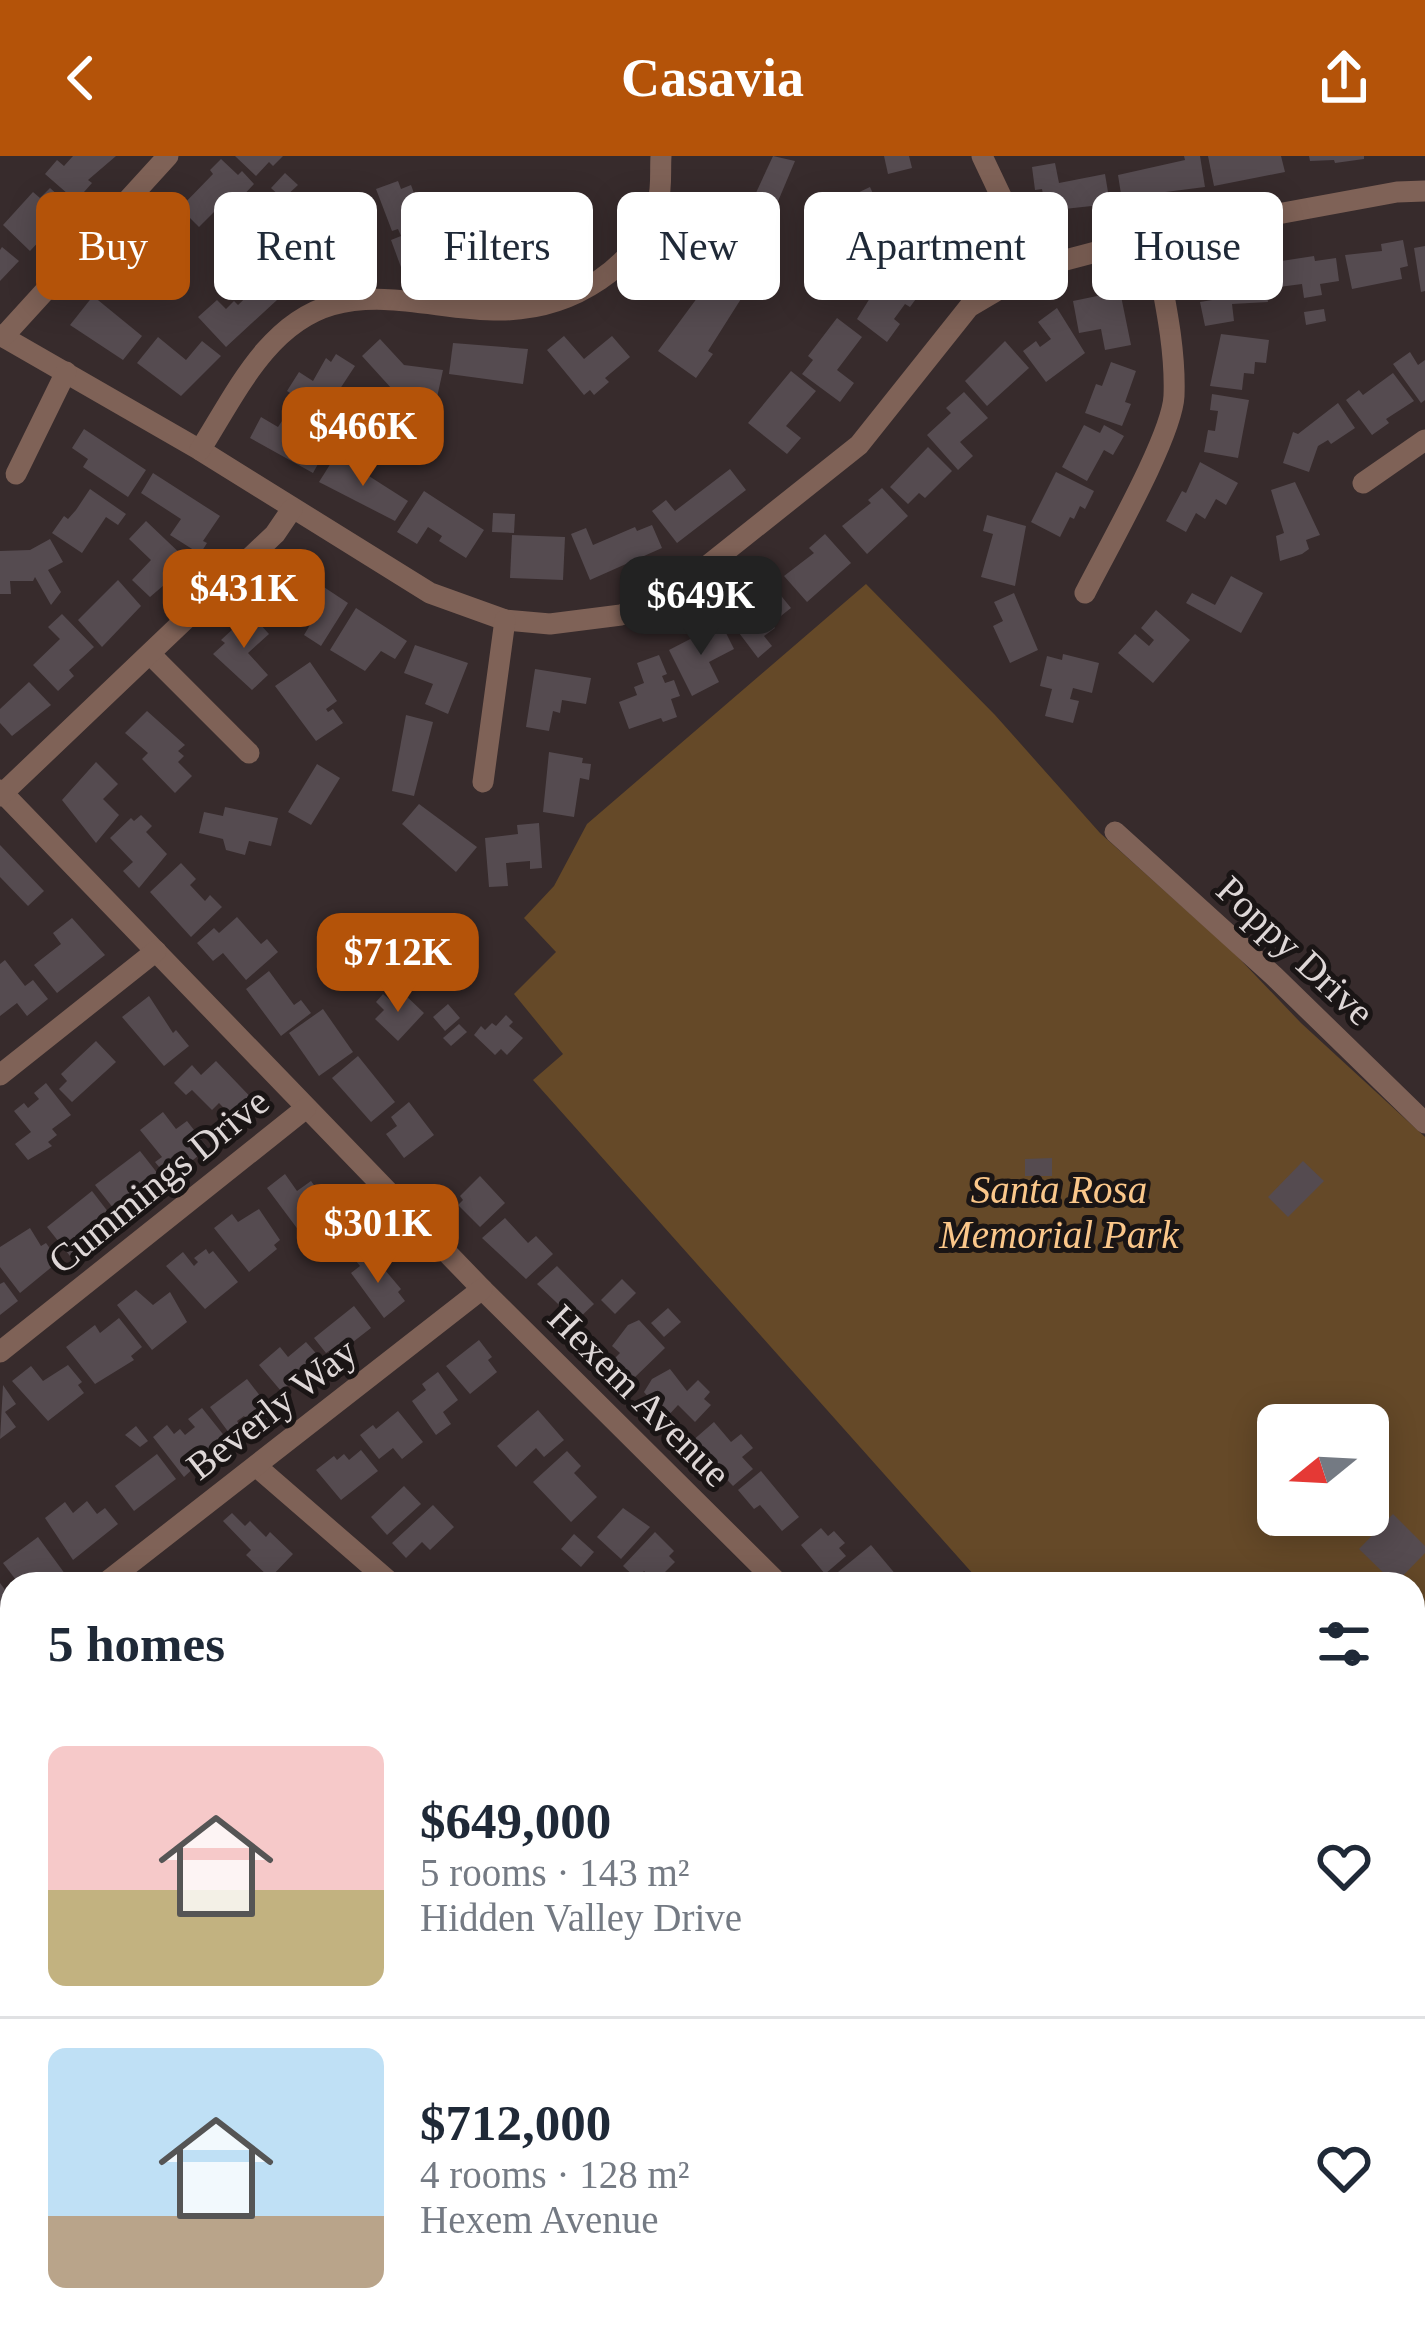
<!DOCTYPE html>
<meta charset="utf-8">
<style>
:root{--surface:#fff;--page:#f2f2f3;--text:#1f2937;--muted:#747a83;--line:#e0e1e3;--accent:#b45309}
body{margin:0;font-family:Georgia,serif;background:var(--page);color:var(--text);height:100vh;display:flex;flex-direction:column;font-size:45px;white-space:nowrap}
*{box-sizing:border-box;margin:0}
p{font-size:39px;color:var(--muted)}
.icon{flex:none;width:66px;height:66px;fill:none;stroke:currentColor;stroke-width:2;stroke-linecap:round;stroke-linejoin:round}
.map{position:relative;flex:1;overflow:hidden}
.details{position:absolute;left:0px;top:1416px;width:1425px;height:771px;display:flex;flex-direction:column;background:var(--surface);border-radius:36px 36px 0 0;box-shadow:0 6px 30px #0003}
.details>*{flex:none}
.top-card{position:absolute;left:36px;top:36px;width:1353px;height:108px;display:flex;gap:24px}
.needle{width:78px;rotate:252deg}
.fabs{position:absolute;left:1257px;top:1248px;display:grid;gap:24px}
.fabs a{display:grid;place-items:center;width:132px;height:132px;border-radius:18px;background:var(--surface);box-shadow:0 6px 30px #0003;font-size:60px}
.price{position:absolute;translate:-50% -102px;padding:0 27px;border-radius:24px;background:var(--accent);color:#fff;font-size:39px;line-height:78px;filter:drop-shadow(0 3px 6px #0008)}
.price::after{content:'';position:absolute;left:50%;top:72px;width:36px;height:27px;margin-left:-18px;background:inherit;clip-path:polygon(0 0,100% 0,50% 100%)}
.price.selected{background:#222;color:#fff}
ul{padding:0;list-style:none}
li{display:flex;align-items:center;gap:36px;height:300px;padding:0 48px}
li+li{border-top:3px solid var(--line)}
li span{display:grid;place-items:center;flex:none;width:336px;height:240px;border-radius:18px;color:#555}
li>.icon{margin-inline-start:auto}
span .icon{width:144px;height:144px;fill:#fffc;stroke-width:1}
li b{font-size:51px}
h2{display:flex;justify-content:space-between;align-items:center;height:144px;padding:0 48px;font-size:51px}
.chip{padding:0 42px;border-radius:18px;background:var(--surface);box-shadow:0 6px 30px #0003;font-size:42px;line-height:108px}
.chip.selected{background:var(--accent);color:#fff}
header{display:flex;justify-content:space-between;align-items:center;height:156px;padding:0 48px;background:var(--accent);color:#fff;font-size:54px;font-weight:700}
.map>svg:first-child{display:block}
</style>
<header><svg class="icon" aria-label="back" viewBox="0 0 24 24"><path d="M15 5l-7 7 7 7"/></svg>Casavia<svg class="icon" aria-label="share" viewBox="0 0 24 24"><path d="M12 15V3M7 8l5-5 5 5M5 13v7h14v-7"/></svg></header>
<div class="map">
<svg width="1425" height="2185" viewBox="0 0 1425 2185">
<rect width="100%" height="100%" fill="#372b2c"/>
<!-- green -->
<g fill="#654928" fill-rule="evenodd">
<path d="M866 428 995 559 1100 677 1234 797 1301 867 1425 981V1780L1413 1793V1428H982L533 924 563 898 514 838 556 796 524 762 554 730 587 668ZM1278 1269H1368V1359H1278Z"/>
<polygon points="1413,2022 1425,2038 1425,2185 1191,2185 1197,2175 1413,2175"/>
</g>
<!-- building -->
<g fill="#554b50">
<polygon points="73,0 116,0 88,24 92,27 76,45 45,18 57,4 64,10"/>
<polygon points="235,0 283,0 273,10 269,6 256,20"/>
<polygon points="773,0 795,5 760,88 737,78"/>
<polygon points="884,0 909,0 912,12 888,18"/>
<polygon points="1184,0 1200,0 1205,31 1126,41 1121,38 1118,19 1185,4"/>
<polygon points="1208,0 1281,0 1285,16 1214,30"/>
<polygon points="1309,0 1364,0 1364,3 1335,7 1334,4 1310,5"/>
<polygon points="221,3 238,19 242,15 254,28 238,45 232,38 199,71 180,52 213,18 210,14"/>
<polygon points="1055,7 1059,27 1105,18 1110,48 1046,55 1042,33 1035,34 1032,11"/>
<polygon points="285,17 298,29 283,43 271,32"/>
<polygon points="398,25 401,33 411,29 430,81 419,85 429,113 405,122 391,84 401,80 398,73 392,75 376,33"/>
<polygon points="870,31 875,42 856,51 851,40"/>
<polygon points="50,32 71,51 30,95 3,69 33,36 40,42"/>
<polygon points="517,38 547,66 561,51 584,74 549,110 519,82 522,74 514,67 484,75 478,52"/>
<polygon points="940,39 951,55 954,53 980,92 937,115 925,96 940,86 919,53"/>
<polygon points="165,62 183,79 170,94 173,97 145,127 124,107"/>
<polygon points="352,79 359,114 307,121 308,125 282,129 277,104 293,101 291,90"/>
<polygon points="1403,84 1408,110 1400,112 1402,123 1352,133 1345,99 1382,95 1381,88"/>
<polygon points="1425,90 1425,135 1421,136 1414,92"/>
<polygon points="2,91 19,105 0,125 0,94"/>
<polygon points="896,100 929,125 910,151 905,148 894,163 900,168 887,186 857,163"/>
<polygon points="1314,100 1315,105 1336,102 1339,125 1320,128 1322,139 1304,142 1302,128 1279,131 1275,106"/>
<polygon points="1262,109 1268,146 1232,148 1234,165 1205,170 1200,146 1212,144 1209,129 1217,127 1215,117"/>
<polygon points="717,115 746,135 708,195 713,198 696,222 658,195"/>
<polygon points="261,127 277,144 226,191 198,161 217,144 226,153 234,145 238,149"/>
<polygon points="1102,139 1103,143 1121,140 1131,189 1105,194 1101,173 1079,177 1073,145"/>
<polygon points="93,140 142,180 123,204 70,169"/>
<polygon points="1057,152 1085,197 1046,226 1023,195 1036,185 1040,191 1051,183 1038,166"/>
<polygon points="1324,153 1326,165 1306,169 1304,156"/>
<polygon points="837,162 862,181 837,214 854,227 840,246 802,218 813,204 808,200"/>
<polygon points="1221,178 1269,184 1266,207 1255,206 1254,218 1244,217 1242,234 1210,230"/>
<polygon points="564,180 584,203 612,180 630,201 605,222 609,226 594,239 590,234 584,239 547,194"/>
<polygon points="158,181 186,204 202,185 221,200 181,240 137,207"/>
<polygon points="380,183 404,209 443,214 436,246 394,244 392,233 362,200"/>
<polygon points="1005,185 1029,212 987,250 965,225"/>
<polygon points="453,187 528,193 523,228 449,218"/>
<polygon points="1410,196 1418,209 1425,204 1425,244 1421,247 1393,208"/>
<polygon points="336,198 355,210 334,242 346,250 335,266 287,235 299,216 313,225 326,202 331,206"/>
<polygon points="1111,206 1136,215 1125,246 1131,248 1122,270 1085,257 1096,228 1102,230"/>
<polygon points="791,215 816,235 786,270 801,282 787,298 748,267"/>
<polygon points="1393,217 1414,245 1386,263 1389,267 1372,279 1346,244 1359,234 1363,239"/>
<polygon points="964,236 988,262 960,286 973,300 958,314 927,279 951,257 946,252"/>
<polygon points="1212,238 1249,244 1238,302 1204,296 1208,274 1215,275 1218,255 1210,254"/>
<polygon points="1338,247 1355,272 1331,288 1328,284 1318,290 1309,316 1283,307 1293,276 1298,278"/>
<polygon points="261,261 278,271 282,265 328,290 313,317 250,282"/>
<polygon points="1084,269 1100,277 1104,269 1124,280 1113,299 1104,294 1087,325 1062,311"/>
<polygon points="84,273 146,314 128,341 83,311 88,303 72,292"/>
<polygon points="928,291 952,315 925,342 919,337 908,348 890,331"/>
<polygon points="336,299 408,345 395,365 319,326"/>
<polygon points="1200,306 1238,327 1226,349 1216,343 1205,363 1196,357 1186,376 1166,365 1182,335 1186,337"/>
<polygon points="730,313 746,334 677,387 652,355 666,344 675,355"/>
<polygon points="1056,316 1094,335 1085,353 1080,350 1074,363 1070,361 1060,381 1031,366"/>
<polygon points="153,317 220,360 203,385 207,387 200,398 170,379 181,363 141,337"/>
<polygon points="1295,326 1320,379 1306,384 1309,393 1302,398 1280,405 1276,380 1284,377 1271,334"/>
<polygon points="882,332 908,360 867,398 842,370 871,347 868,344"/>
<polygon points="90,333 126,358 118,369 106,361 82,397 52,377 64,360 68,363 76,354"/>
<polygon points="424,335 484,374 466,402 439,385 442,380 428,371 417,388 397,376"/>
<polygon points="493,357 515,358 514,377 492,376"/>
<polygon points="987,359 1026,370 1015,430 981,421 993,378 983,375"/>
<polygon points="146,365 186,403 175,414 178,417 150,441 132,424 151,404 129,383"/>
<polygon points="652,369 662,392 590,424 571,378 586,372 593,389 635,371 637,375"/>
<polygon points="825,378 851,407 807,446 784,420 814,397 809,392"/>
<polygon points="512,379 565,381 563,424 510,422"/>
<polygon points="50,383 63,406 48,414 61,436 51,449 35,421 33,425 10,425 11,438 0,438 0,395 30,394"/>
<polygon points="295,412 348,447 321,490 304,479 313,464 277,442"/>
<polygon points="1231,420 1263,437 1241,477 1186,447 1192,437 1215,449"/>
<polygon points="118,424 141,450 102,491 78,464"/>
<polygon points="769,425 791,452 772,467 775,472 764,480 772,490 758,502 727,461 742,449 745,453 756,445 750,439"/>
<polygon points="1014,437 1038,494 1010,507 993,470 1003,465 994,446"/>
<polygon points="356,452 407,485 395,503 381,495 365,515 330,494"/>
<polygon points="1156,454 1190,484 1153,527 1118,497 1135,478 1149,490 1154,484 1141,472"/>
<polygon points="250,457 269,478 248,497 268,519 252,534 213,498 225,487 221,484"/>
<polygon points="62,458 94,491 69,514 74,520 58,535 33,509 60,483 48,471"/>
<polygon points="721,467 734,493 709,506 719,526 692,540 669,494"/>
<polygon points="415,489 468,507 448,558 425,548 433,528 404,517"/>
<polygon points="1063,498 1099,507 1092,537 1073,532 1070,543 1079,545 1073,567 1045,560 1052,533 1040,530 1047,500 1062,504"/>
<polygon points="659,499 667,518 662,520 665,527 674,524 680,540 671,543 677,561 663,566 661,562 629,573 619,546 637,539 634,531 644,527 637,507"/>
<polygon points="310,506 337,545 326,553 328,556 333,553 343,567 316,585 275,530"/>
<polygon points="535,513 591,522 586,548 562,544 560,557 553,555 549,575 526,571"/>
<polygon points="29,526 51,549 12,580 0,567 0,553"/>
<polygon points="147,555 185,589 178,595 184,600 178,606 192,620 175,637 142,603 148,597 125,577"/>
<polygon points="406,559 433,566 414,640 392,635"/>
<polygon points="549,596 583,602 582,607 591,608 589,624 580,622 574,661 543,656"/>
<polygon points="96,606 118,628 103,643 119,659 96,687 62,644"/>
<polygon points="317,608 340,622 311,669 288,656"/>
<polygon points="419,648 477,691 456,716 402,668"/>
<polygon points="225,651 278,662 271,690 249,685 245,699 226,694 223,683 199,677 204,656 223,660"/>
<polygon points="141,659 152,670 146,676 167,698 139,732 123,715 133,706 110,682 131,662 134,665"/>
<polygon points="539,667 542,712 530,713 530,705 506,707 508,730 489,731 485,682 518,678 517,669"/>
<polygon points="0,689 44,735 28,750 0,721"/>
<polygon points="181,707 196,723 190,729 205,745 210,739 222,751 191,781 150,736"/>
<polygon points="237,761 261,788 267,783 278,796 246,824 223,797 213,805 197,787 214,772 219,777"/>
<polygon points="72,762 105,799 57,837 34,809 61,788 53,777"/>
<polygon points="419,795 435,811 427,818 412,802"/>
<polygon points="458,797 472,811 450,833 436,819"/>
<polygon points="5,804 25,830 33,824 48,843 27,860 17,847 0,860 0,808"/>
<polygon points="269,815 294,849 301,844 311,857 281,880 246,833"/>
<polygon points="402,836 424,857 398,885 375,863 384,854 376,846 383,838 392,846"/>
<polygon points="149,840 173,877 176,874 189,890 164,910 122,861"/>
<polygon points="448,848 460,862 445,875 433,861"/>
<polygon points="323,853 353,896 319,920 289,877"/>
<polygon points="506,859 513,866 509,870 523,882 507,899 501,893 495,899 474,879 481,870 485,874 492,867 496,870"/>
<polygon points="459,868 467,876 451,890 443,882"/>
<polygon points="96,885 116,906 72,946 59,933 67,925 61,918"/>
<polygon points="358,900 395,946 371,966 332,922"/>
<polygon points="216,905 259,950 240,969 219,947 212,954 192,934 186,939 174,927 192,909 201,919"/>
<polygon points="46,927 71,959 52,973 57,979 48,986 52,990 28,1004 15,988 31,976 14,955 24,947 28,952 39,943 34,937"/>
<polygon points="409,946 434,979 404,1002 386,978 397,970 391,961"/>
<polygon points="163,956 176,973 187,965 208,992 169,1023 155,1006 162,1001 140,974"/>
<polygon points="140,995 165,1027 121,1062 95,1029"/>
<polygon points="1052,1002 1052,1020 1025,1020 1025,1003"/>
<polygon points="1303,1005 1324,1025 1288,1061 1268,1041"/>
<polygon points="285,1018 297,1035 311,1025 327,1047 318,1054 333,1074 311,1091 267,1032"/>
<polygon points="480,1020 505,1047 480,1071 458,1049 463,1044 460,1040"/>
<polygon points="92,1035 112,1061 70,1100 47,1071"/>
<polygon points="259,1053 280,1084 274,1089 277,1093 249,1116 214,1072 232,1058 238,1066"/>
<polygon points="505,1062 528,1087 536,1080 553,1098 526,1123 482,1082"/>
<polygon points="30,1072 41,1090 46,1087 59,1105 20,1137 0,1111 0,1091"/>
<polygon points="206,1093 209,1098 213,1095 238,1126 205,1153 166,1110 183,1096 194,1110 198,1106 194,1102"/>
<polygon points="359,1095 380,1117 385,1114 401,1133 398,1136 405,1145 384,1162 351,1117 360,1110 352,1100"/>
<polygon points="557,1110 594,1148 576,1165 537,1128"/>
<polygon points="622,1123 636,1137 615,1158 601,1144"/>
<polygon points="4,1126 18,1145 0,1159 0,1128"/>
<polygon points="136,1134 153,1149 170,1136 187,1166 152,1194 117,1149"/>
<polygon points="354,1150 371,1172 340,1196 335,1191 326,1197 314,1182"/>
<polygon points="668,1152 681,1166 664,1181 651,1167"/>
<polygon points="119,1162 142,1191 131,1200 134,1204 95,1228 66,1191 95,1169 100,1177"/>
<polygon points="639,1164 665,1192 633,1223 614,1203 620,1197 612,1190 628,1169"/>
<polygon points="479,1184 492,1201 488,1204 497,1216 470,1238 446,1210"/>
<polygon points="306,1186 322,1204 296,1231 292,1226 281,1235 259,1209 280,1191 288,1201"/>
<polygon points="68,1209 82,1226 78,1229 84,1237 48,1265 12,1225 31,1210 43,1225"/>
<polygon points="670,1213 687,1235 698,1224 710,1236 704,1243 711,1249 695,1266 678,1249 666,1262 644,1236 652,1223"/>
<polygon points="438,1216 458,1244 443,1256 451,1268 436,1279 412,1245 426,1234 422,1228"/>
<polygon points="247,1223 274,1258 259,1269 255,1264 250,1267 244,1260 237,1265 242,1273 232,1281 210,1251"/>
<polygon points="3,1229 16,1248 5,1256 16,1271 0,1283"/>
<polygon points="202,1252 226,1282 184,1321 153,1281 167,1269 174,1278 180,1273 185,1279 195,1271 188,1263"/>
<polygon points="538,1254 564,1284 544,1301 536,1292 516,1311 497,1290"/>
<polygon points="398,1255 423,1286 402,1303 393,1292 379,1303 360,1279 373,1269 376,1273"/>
<polygon points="714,1266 731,1286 741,1278 753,1292 742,1301 753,1313 733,1330 691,1286"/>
<polygon points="136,1270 148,1285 140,1291 125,1279"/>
<polygon points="361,1294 378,1315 341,1344 316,1314 334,1300 337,1304 344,1298 349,1304"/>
<polygon points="567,1295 581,1310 574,1317 597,1341 571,1366 533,1326"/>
<polygon points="157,1298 176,1323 134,1355 115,1330"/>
<polygon points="761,1315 799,1361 782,1375 760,1349 754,1353 738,1334"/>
<polygon points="404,1330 421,1348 387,1379 371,1361"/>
<polygon points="87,1345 97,1358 105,1352 118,1368 73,1404 45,1362 65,1346 73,1357"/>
<polygon points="433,1349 454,1371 430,1394 422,1386 406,1402 392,1387"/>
<polygon points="623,1352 650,1371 621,1403 597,1381"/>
<polygon points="232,1357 245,1370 250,1365 266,1381 270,1376 293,1398 270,1422 246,1399 251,1394 223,1365"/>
<polygon points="1393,1358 1425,1390 1425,1397 1395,1428 1359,1393"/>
<polygon points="821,1372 828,1380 834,1375 845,1387 839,1392 846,1400 825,1418 801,1389"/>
<polygon points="655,1376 674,1395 669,1400 675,1406 662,1419 672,1428 657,1428 644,1415 637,1423 623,1410"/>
<polygon points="574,1378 594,1396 581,1411 561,1393"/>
<polygon points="38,1381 68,1422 61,1428 19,1428 3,1407"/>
<polygon points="871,1389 902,1426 829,1428 827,1425"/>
<polygon points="0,1427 12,1443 12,1465 0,1474"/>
<polygon points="1413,1525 1425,1537 1425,1550 1413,1562"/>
<polygon points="0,1609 12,1615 10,1645 0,1640"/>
<polygon points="5,1872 12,1876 12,1924 0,1945 0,1881"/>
<polygon points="1413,1915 1425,1930 1425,1962 1413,1974"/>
<polygon points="1425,1968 1425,2011 1413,2000 1413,1981"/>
<rect x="332" y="2175" width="31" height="10"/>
<rect x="557" y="2175" width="34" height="10"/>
<polygon points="958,2175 1001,2175 995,2185 980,2185 983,2180 978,2177 974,2184"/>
<polygon points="1010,2175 1057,2175 1051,2185 1004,2185"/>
</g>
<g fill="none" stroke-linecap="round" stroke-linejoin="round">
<!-- street -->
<g stroke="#7f6257" stroke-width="21">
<polyline points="982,0 1035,112"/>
<polyline points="0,179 200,294 430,437 505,464 550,468 621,459 677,434 859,289 969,151 1035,112 1153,81 1397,36 1425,35"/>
<polyline points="3,181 168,0"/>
<path d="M200 294C234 241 266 168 332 149 388 133 448 156 505 154 572 152 639 112 658 45 662 32 660 14 661 0"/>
<polyline points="16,318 66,216"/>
<polyline points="1363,327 1425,284"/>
<path d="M1085 437C1106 395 1172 281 1174 240 1176 187 1162 133 1153 81"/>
<polyline points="151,499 249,597"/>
<polyline points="483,626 505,464"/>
<polyline points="0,634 482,1133 779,1428"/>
<polyline points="0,640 275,378 292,353"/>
<polyline points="1115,676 1274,820 1425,967"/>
<polyline points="0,919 156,795"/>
<polyline points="0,1196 306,952"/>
<polyline points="256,1310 392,1428"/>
<polyline points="104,1428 482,1133"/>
<polyline points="0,1511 12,1501"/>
<polyline points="410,2175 411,2185"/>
<polyline points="639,2175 639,2185"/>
<polyline points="886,2175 887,2185"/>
</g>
<!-- secondary -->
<g stroke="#ac7e6d" stroke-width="24">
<polyline points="1413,1843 1425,1830"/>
<polyline points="1170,2185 1177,2175"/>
</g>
</g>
<g text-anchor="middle" stroke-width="10" stroke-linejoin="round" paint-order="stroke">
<!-- street labels -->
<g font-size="39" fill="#ded7d7" stroke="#1a1515">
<text transform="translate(1296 794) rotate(43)" y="14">Poppy Drive</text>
<text transform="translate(158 1024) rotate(-39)" y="14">Cummings Drive</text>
<text transform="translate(640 1239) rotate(45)" y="14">Hexem Avenue</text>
<text transform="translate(271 1252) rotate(-38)" y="14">Beverly Way</text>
</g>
<!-- park labels -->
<g font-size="39" font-style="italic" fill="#fbc78a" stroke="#1a1515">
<text x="1059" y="1047">Santa Rosa<tspan x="1059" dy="45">Memorial Park</tspan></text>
</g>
</g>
</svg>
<div class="fabs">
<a><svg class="needle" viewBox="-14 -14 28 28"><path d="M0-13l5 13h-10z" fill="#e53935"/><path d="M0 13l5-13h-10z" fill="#747a83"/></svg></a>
</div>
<b class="price" style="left:363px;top:333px">$466K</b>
<b class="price" style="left:244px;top:495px">$431K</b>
<b class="price selected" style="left:701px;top:502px">$649K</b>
<b class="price" style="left:398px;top:859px">$712K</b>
<b class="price" style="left:378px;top:1130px">$301K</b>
<div class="top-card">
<a class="chip selected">Buy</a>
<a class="chip">Rent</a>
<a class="chip">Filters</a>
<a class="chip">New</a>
<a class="chip">Apartment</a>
<a class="chip">House</a>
</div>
<section class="details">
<h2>5 homes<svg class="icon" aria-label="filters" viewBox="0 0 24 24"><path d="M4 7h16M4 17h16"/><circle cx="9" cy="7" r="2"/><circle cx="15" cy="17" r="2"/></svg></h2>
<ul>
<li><span style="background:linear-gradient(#f6c9c9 60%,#c2b280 0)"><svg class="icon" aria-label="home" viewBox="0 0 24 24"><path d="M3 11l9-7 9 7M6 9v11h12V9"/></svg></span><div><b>$649,000</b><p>5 rooms · 143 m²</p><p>Hidden Valley Drive</p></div><svg class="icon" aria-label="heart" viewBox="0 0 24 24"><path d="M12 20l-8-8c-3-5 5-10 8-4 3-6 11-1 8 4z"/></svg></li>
<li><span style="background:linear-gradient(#bfe0f5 70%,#b9a48a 0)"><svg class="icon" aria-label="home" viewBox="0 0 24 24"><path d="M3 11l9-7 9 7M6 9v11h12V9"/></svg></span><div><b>$712,000</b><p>4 rooms · 128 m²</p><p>Hexem Avenue</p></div><svg class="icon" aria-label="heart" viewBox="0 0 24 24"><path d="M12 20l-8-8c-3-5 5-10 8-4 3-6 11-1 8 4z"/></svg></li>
</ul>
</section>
</div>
